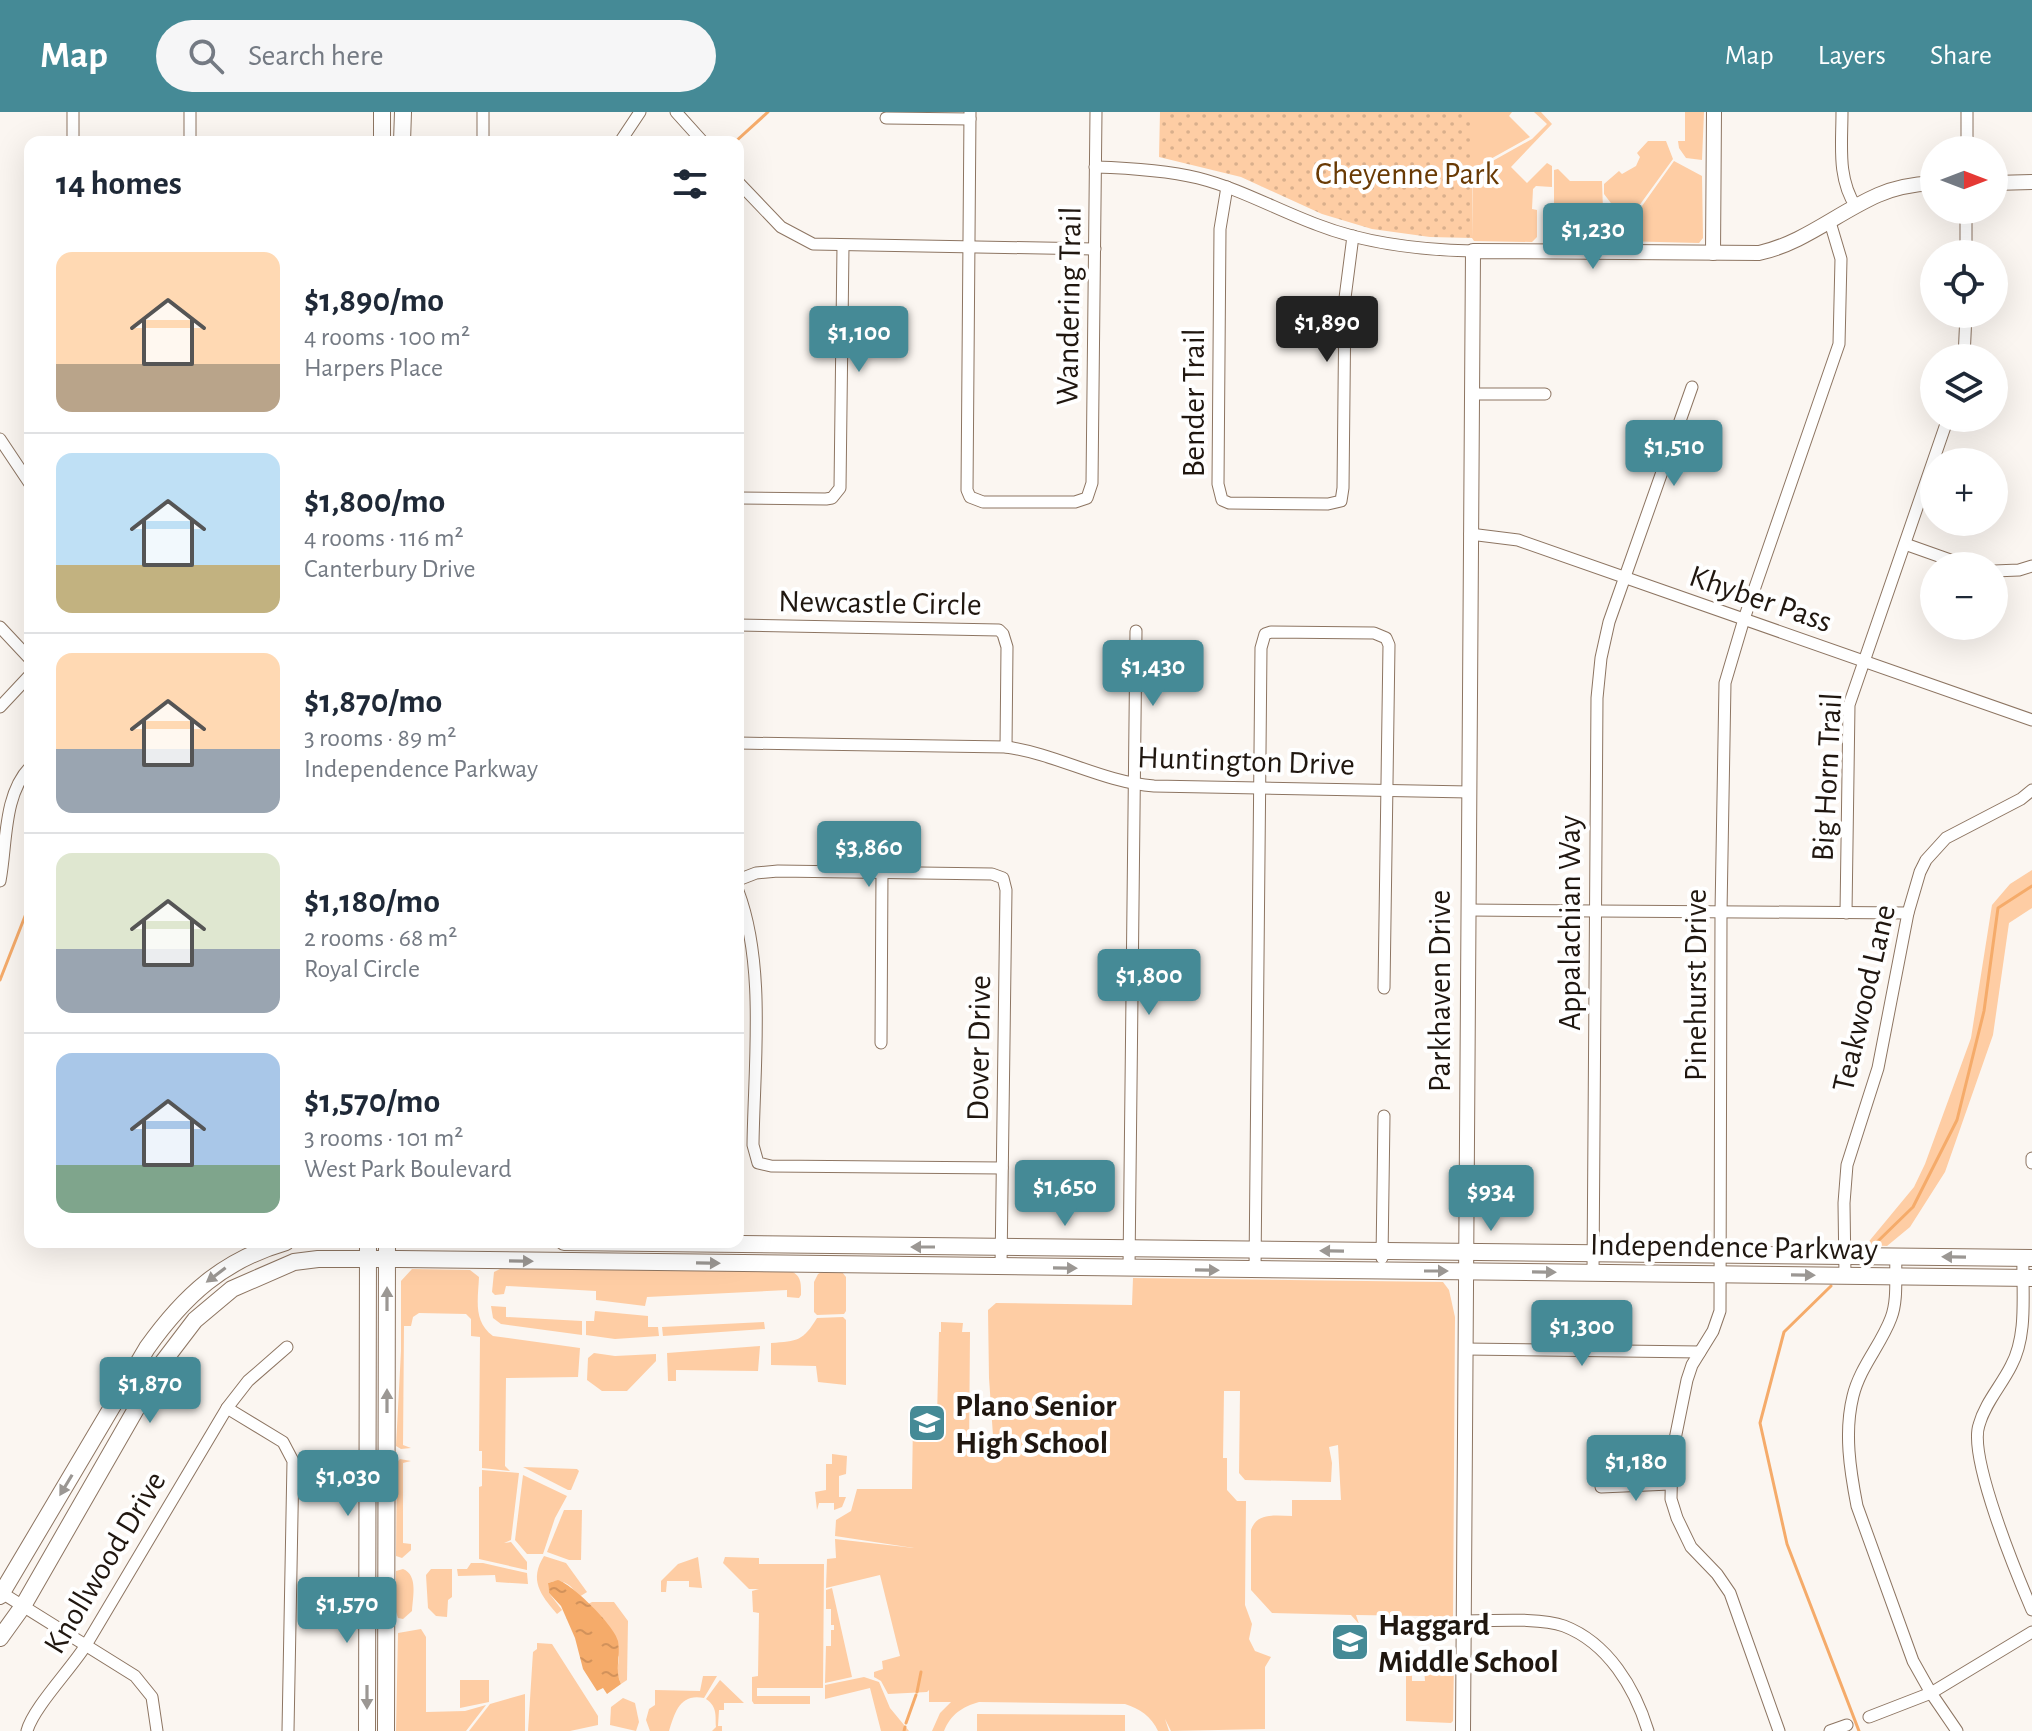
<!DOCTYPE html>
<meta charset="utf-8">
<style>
:root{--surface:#fff;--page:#f6f6f7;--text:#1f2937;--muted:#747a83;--line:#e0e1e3;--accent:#458a96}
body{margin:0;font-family:"Alegreya Sans",sans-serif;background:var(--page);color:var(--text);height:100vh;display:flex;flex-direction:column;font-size:30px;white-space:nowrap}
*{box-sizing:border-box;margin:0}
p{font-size:26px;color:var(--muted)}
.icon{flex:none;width:44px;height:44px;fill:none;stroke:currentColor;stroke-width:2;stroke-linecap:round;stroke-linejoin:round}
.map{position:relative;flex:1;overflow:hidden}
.sheet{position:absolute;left:24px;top:24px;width:720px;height:1112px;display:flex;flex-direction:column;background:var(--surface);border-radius:16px;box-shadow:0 8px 32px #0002}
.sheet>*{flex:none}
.needle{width:52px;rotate:90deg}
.controls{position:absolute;left:1920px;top:24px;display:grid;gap:16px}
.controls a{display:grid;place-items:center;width:88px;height:88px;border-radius:50%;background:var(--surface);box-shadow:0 8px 32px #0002;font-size:40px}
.price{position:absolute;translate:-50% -68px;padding:0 18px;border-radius:8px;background:var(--accent);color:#fff;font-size:26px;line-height:52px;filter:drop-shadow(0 2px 4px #0008)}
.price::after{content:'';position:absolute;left:50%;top:48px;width:24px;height:18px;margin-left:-12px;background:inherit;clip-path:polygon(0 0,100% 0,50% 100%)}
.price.selected{background:#222;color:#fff}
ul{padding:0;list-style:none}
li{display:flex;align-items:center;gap:24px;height:200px;padding:0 32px}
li+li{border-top:2px solid var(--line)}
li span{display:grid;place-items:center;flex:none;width:224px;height:160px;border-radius:16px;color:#555}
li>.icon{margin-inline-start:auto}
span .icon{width:96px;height:96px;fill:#fffc;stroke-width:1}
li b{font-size:34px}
h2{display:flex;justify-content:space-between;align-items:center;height:96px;padding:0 32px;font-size:34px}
header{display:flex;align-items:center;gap:48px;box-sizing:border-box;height:112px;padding:0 40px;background:var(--accent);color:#fff}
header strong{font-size:38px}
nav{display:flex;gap:44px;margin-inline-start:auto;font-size:28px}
.search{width:560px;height:72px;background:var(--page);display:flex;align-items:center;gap:20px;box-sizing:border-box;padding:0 28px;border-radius:44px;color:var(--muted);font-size:30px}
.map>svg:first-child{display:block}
</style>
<header>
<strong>Map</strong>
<div class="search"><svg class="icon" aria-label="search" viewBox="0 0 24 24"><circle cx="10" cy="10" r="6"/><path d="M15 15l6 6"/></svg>Search here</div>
<nav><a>Map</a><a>Layers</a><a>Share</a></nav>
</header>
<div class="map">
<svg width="2032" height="1619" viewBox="0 0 2032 1619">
<defs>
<pattern id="park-dots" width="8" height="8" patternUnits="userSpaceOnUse" patternTransform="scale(2)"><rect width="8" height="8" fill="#fecda4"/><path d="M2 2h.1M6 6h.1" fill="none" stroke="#d9af8c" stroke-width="1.8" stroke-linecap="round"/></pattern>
<pattern id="water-ripples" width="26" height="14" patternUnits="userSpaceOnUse" patternTransform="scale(2)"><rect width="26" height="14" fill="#f5ab6a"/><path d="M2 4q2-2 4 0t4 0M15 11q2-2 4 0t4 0" fill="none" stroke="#d2925b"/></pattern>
</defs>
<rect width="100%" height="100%" fill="#fbf6f1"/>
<!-- green -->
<g fill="#fecda4">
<polygon points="1466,0 1512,0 1509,4 1530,25 1469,59"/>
<polygon points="1534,0 1541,0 1552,12 1511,55 1527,71 1547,51 1552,54 1552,75 1536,74 1533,77 1532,97 1537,98 1537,125 1532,130 1474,129 1472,126 1473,60 1532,27 1547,12"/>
<polygon points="1685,0 1704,0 1702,48 1686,46 1679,36 1678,29 1685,29"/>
<polygon points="1648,29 1666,29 1673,47 1636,98 1617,99 1604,82 1604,72 1619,59 1622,62 1636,54 1640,45 1637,41"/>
<polygon points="1674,49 1702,64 1703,126 1699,131 1620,129 1617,126 1617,101 1637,101"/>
<polygon points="1558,57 1570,69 1602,69 1603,98 1554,98 1554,58"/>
<polygon points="2032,758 2032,796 2009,811 1993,923 1945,1060 1910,1115 1887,1134 1866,1133 1914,1075 1925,1052 1971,926 1992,793 2010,772"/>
<path d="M502 1156 791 1159C802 1164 801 1173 801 1183L799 1186 787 1185V1178L647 1185 645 1194 596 1188V1179L506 1174 504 1182 495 1183 492 1180 494 1160Z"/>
<path d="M412 1157 470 1158 479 1165C478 1188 473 1209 493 1224L580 1236 578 1265 506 1266 505 1354 510 1359 482 1356V1339H479L480 1225 471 1224V1207L466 1202 419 1201 413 1205 411 1214H404L403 1333 411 1336 401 1337 396 1334 401 1239V1169Z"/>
<polygon points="824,1159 842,1160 846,1165 846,1199 844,1202 817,1203 814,1200 814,1170 818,1162"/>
<path d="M1133 1166 1443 1170 1449 1178 1455 1205 1453 1510 1430 1512 1424 1504 1356 1503 1359 1512 1351 1503 1272 1501 1251 1478V1418C1257 1400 1276 1404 1292 1404V1388H1341L1338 1333 1329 1335 1332 1351 1331 1370 1245 1368 1239 1361 1240 1279H1224L1223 1346H1227V1378L1237 1389H1246L1245 1493 1252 1512 1249 1527 1255 1539 1271 1545 1265 1555V1617L1171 1619 1165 1607 1169 1619H1158C1151 1604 1140 1597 1125 1592L979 1590C962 1595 951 1602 944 1619H932L940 1601 951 1590H929V1578L927 1580 888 1582 881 1569 874 1565V1560L883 1557 882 1549 900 1544 880 1463 826 1476 827 1447 836 1446 835 1427 914 1436 835 1424 836 1408 851 1399 857 1377H912L913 1306H937L939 1220H941V1210L963 1211 962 1220H970L969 1339 994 1338 989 1266 988 1198 996 1191 1132 1193Z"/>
<polygon points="491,1194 506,1195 506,1205 582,1209 582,1223 501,1212 493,1206"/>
<polygon points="595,1199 648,1204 648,1215 658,1215 659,1224 615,1227 586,1223 586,1209 594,1209"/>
<path d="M843 1205 846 1208V1273L818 1270 816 1254 771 1253V1231C798 1229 803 1229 817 1206Z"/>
<polygon points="764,1210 765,1217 663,1224 662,1215"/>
<polygon points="760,1234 758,1259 676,1258 676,1269 668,1269 667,1241"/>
<polygon points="594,1241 615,1244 656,1242 656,1249 627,1279 602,1279 587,1268 588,1246"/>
<polygon points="832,1342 847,1344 846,1362 839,1364 839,1385 846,1385 842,1395 834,1398 834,1391 819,1391 817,1398 815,1380 826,1378 826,1352 832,1352"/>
<polygon points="400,1347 411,1349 403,1351 403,1431 411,1432 411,1438 402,1446 396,1444 397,1350"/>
<polygon points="523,1355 577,1357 579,1359 571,1378 568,1378"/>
<polygon points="482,1358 519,1361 511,1428 504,1431 511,1430 527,1450 527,1458 479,1447 479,1375 482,1374"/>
<polygon points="523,1363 567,1384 555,1406 543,1442 527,1442 515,1428"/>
<polygon points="564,1398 582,1398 581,1448 569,1448 547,1440"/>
<path d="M544 1444 566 1451 587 1480 579 1485C572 1473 562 1465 548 1471L549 1481 562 1498 557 1502C540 1482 529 1468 544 1444Z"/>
<polygon points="698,1445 702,1476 689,1475 689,1469 667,1469 666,1480 661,1480 661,1469 678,1452"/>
<polygon points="725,1445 759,1446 759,1452 824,1452 823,1576 757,1576 757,1584 810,1584 810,1592 754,1592 752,1589 752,1565 758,1564 759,1501 753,1500 752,1479 759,1477 749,1477 723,1451"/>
<polygon points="471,1451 483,1451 527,1461 528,1472 496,1470 495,1463 458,1464 457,1457 467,1457"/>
<path d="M403 1457C418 1463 413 1484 412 1499L403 1507 398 1506 396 1500V1459Z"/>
<polygon points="431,1457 452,1457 452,1485 448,1488 447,1505 436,1504 428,1496 426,1463"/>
<polygon points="832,1476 852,1565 825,1571 826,1534 831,1534 831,1518 834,1518 834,1513 831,1513 831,1497 826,1497 826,1478"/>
<polygon points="592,1490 614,1490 628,1509 627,1568 621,1572 617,1561 619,1545 588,1492"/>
<polygon points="421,1517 426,1525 426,1600 465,1599 486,1593 466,1619 396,1619 398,1521"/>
<polygon points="537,1531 552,1532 598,1604 598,1613 570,1619 528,1619 533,1540 537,1537"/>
<polygon points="1409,1548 1454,1550 1453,1609 1451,1611 1406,1609 1406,1556 1412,1556 1412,1569 1425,1569 1424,1556 1407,1554"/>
<path d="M703 1564H717L704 1586C680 1581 675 1600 669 1619H650L646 1608 649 1597 655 1593V1578L700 1579Z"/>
<polygon points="864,1565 879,1570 890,1596 909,1619 881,1619 870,1576 825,1587 825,1573"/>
<polygon points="460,1568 489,1568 489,1590 460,1596"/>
<path d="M720 1568 744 1591H724V1598H719L718 1614H722V1619H712L716 1615C715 1605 718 1595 706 1587Z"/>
<polygon points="525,1582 525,1619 469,1619 490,1592"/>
<polygon points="623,1586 635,1591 639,1610 636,1619 610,1613 611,1595"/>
<polygon points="977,1602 1125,1603 1125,1619 977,1619"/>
</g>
<!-- park -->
<polygon fill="url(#park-dots)" points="1160,0 1473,0 1472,126 1430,125 1372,117 1322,102 1241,65 1159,45"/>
<!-- water -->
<path fill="url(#water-ripples)" d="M558 1468C572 1472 615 1514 618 1529 621 1544 614 1558 621 1572L607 1582 603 1576 597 1579 583 1557 575 1526 561 1494 549 1481 548 1471Z"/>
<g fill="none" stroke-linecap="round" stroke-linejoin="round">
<!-- stream -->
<g stroke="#f5ab6a" stroke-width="3">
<polyline points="735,30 768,0"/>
<polyline points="0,868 29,794 30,780"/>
<polyline points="1875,1132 1913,1095 1957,1008 1984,899 1998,796 2032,774"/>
<polyline points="1831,1174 1784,1220 1760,1311 1787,1432 1859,1619"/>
<polyline points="917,1580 921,1560"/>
<polyline points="906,1611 916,1583"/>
<polyline points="904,1619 905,1615"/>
</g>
<defs>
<g id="minor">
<polyline points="73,0 73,30"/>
<polyline points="190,0 190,30"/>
<polyline points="676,0 703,30"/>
<polyline points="970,0 967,378 970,385 983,390 1075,390 1087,386 1092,371 1096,0"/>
<path d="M1842 0C1842 33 1837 66 1856 95"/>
<polyline points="886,6 970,7"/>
<polyline points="483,30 483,0"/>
<polyline points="620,30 640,0"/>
<polyline points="1967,38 1967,0"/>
<path d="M1095 55C1130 56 1165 58 1198 66 1241 77 1277 98 1318 113 1367 132 1421 138 1473 139"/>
<polyline points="738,70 781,115 813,132 1095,137"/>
<polyline points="1227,75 1220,117 1218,372 1222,388 1229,391 1328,392 1341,389 1343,376 1345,186 1353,124"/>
<polyline points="1966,98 1966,142"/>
<polyline points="1964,246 1966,202"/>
<polyline points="1472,282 1545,282"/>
<polyline points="0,327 30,372"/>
<polyline points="738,386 826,387 832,386 840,376 843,134"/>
<polyline points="1470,422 1518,428 2032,608"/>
<polyline points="1905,432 1967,454"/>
<polyline points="1994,459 2019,458 2032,454"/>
<polyline points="738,513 999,518 1003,522 1007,535 1006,635"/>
<polyline points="0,515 30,547"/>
<polyline points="0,595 30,563"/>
<path d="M738 631 1006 635C1057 642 1102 670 1154 674L1469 680"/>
<polyline points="738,768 756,761 778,759 992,762 1003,766 1006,778 1001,1155"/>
<path d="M0 769C7 732 3 683 30 655"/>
<path d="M738 779C766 853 754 953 753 1033L758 1051 771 1054 1002 1056"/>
<polyline points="1468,798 1908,801"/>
<polyline points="1846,801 1849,593 1948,306"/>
<polyline points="881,931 882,759"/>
<polyline points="2032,1046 2032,1051"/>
<path d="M1896 1145C1895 1164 1898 1188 1891 1206 1881 1233 1860 1255 1853 1284 1844 1320 1850 1358 1857 1394L1913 1549 1931 1581 1957 1619"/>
<polyline points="1382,1146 1384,1004"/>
<path d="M2023 1146C2022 1180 2028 1223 2011 1254 2001 1274 1985 1291 1979 1313 1968 1345 2017 1463 2032 1498"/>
<polyline points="1129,1156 1136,519"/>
<polyline points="1255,1158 1261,536 1265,522 1271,520 1374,521 1386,526 1389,533 1384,876"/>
<polyline points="1593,1161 1597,586 1601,546 1609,510 1692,275"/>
<polyline points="1845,1163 1844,1091 1847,1053 1878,956 1908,801 1920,760 1926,748 1946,726 2021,687 2032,678"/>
<polyline points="1465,1237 1700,1240"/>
<polyline points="227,1296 283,1330 293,1349 288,1619"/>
<polyline points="1601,1375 1670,1372"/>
<polyline points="2,1481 135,1564 152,1585 157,1619"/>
<path d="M1464 1509C1491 1509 1540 1505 1564 1514 1608 1531 1635 1576 1648 1619"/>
<polyline points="1869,1605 1931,1581 2032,1520"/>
<path d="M27 1619C33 1596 71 1557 86 1533L227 1296 248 1269 287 1235"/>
<polyline points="1779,1619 1730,1481 1717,1462 1691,1435 1677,1406 1671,1387 1672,1342 1687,1268 1692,1253 1713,1219 1720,1199 1721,800 1725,571 1744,507 1839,232 1841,147 1830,110"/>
<polyline points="1830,1619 1847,1613"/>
</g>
<g id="tertiary">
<polyline points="1994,71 2032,70"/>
<polyline points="1713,141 1714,0"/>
<path d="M1463 1619 1473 139 1759 141C1804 131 1837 101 1878 83 1896 75 1915 72 1934 71"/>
</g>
<g id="secondary">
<polyline points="382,30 382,0"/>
<polyline points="402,30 403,0"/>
<polyline points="564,1130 2032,1146"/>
<path d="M0 1484 147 1236C184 1184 223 1148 286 1130"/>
<polyline points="0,1526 23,1494 163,1250 195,1208 232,1177 294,1150 318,1147 399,1147 2032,1166"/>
<polyline points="367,1619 368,1130"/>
<polyline points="386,1619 387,1130"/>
</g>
</defs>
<!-- minor casing -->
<use href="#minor" stroke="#8d7562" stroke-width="13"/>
<!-- tertiary casing -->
<use href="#tertiary" stroke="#8d7562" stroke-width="16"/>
<!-- secondary casing -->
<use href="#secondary" stroke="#8d7562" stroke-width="18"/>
<!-- minor -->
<use href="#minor" stroke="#fff" stroke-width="11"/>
<!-- tertiary -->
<use href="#tertiary" stroke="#fff" stroke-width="14"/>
<!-- secondary -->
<use href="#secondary" stroke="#fff" stroke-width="16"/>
</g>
<!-- one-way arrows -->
<defs><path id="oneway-solid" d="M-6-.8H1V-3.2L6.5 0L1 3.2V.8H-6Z" transform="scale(2)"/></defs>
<g fill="#9b9793">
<use href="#oneway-solid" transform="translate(923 1135) rotate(180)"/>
<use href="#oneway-solid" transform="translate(1332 1139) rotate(-179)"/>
<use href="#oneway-solid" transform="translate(1954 1145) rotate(-179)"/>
<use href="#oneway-solid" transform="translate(521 1149) rotate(1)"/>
<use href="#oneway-solid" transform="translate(708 1151) rotate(1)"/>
<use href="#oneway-solid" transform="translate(1065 1156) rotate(1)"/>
<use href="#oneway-solid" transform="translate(1207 1158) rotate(1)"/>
<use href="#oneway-solid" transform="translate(1436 1159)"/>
<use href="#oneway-solid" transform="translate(1544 1160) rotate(1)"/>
<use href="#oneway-solid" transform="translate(216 1163) rotate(143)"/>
<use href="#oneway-solid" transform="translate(1803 1163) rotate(1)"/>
<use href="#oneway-solid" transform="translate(387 1187) rotate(-90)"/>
<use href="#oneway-solid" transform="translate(387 1289) rotate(-90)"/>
<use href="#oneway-solid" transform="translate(66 1373) rotate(121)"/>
<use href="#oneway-solid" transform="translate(367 1585) rotate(90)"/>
</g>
<!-- icons -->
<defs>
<symbol id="school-square" viewBox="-11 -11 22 22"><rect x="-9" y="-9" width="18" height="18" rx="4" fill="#458a96" stroke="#fff"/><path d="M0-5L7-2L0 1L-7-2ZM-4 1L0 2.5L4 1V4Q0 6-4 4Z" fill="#fff"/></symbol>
</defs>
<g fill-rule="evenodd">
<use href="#school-square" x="905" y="1289" width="44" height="44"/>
<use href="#school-square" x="1328" y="1508" width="44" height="44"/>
</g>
<g text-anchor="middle" stroke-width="8" stroke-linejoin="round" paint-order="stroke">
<!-- park labels -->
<g font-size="32" fill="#693a04" stroke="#fff">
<text x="1407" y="72">Cheyenne Park</text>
</g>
<!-- street labels -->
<g font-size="32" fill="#201710" stroke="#fff">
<text transform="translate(1068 194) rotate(-89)" y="11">Wandering Trail</text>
<text transform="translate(1193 291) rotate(-90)" y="11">Bender Trail</text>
<text transform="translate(1761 486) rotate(19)" y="11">Khyber Pass</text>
<text transform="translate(880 490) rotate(1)" y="11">Newcastle Circle</text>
<text transform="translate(1246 648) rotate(2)" y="11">Huntington Drive</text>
<text transform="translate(1826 665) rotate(-87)" y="11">Big Horn Trail</text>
<text transform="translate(1569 811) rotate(-90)" y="11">Appalachian Way</text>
<text transform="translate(1695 873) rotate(-90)" y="11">Pinehurst Drive</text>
<text transform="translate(1439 879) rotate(-90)" y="11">Parkhaven Drive</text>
<text transform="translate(1863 886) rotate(-77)" y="11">Teakwood Lane</text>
<text transform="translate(978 936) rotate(-89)" y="11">Dover Drive</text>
<text transform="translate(1734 1134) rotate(1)" y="11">Independence Parkway</text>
<text transform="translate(104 1450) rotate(-59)" y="11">Knollwood Drive</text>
</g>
<!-- poi labels -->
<g font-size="32" font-weight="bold" fill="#201710" stroke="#fff" text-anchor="start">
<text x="955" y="1304">Plano Senior<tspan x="955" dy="37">High School</tspan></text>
<text x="1378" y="1523">Haggard<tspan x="1378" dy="37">Middle School</tspan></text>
</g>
</g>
</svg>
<div class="controls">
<a><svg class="needle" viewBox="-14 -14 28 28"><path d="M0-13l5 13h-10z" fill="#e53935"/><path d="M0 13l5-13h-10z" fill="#747a83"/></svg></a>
<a><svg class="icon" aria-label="locate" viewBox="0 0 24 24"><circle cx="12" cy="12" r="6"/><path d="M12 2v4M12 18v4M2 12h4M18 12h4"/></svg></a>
<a><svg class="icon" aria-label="layers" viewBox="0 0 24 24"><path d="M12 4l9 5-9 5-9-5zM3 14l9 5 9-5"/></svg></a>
<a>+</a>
<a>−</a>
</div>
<b class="price" style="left:1593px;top:159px">$1,230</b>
<b class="price selected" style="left:1327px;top:252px">$1,890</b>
<b class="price" style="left:859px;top:262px">$1,100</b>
<b class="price" style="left:1674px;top:376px">$1,510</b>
<b class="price" style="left:1153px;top:596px">$1,430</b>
<b class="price" style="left:869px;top:777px">$3,860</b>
<b class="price" style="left:1149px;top:905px">$1,800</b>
<b class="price" style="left:1065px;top:1116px">$1,650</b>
<b class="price" style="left:1491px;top:1121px">$934</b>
<b class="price" style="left:1582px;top:1256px">$1,300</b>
<b class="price" style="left:150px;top:1313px">$1,870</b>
<b class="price" style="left:1636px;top:1391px">$1,180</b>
<b class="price" style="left:348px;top:1406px">$1,030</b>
<b class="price" style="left:347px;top:1533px">$1,570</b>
<section class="sheet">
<h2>14 homes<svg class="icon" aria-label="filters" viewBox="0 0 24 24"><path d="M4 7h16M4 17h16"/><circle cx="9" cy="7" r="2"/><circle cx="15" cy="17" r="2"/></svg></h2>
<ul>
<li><span style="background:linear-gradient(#ffd9b3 70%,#b9a48a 0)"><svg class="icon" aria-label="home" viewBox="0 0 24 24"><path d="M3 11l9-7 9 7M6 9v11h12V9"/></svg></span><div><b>$1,890/mo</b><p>4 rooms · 100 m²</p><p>Harpers Place</p></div></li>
<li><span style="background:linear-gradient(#bfe0f5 70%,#c2b280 0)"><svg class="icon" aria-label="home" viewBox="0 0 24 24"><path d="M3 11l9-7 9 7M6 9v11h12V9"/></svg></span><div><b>$1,800/mo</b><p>4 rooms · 116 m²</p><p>Canterbury Drive</p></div></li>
<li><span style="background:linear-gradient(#ffd9b3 60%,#9aa5b1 0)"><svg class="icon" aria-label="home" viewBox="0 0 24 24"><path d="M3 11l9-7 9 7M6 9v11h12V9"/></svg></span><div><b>$1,870/mo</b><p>3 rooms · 89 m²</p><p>Independence Parkway</p></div></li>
<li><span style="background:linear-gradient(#dfe7d0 60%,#9aa5b1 0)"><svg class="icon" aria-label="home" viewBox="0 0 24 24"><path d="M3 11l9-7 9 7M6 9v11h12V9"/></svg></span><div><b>$1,180/mo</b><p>2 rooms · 68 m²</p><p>Royal Circle</p></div></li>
<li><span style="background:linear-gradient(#a9c7e8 70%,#7fa58c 0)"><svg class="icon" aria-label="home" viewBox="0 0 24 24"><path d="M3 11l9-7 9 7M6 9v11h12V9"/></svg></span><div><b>$1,570/mo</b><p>3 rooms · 101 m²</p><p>West Park Boulevard</p></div></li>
</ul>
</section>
</div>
